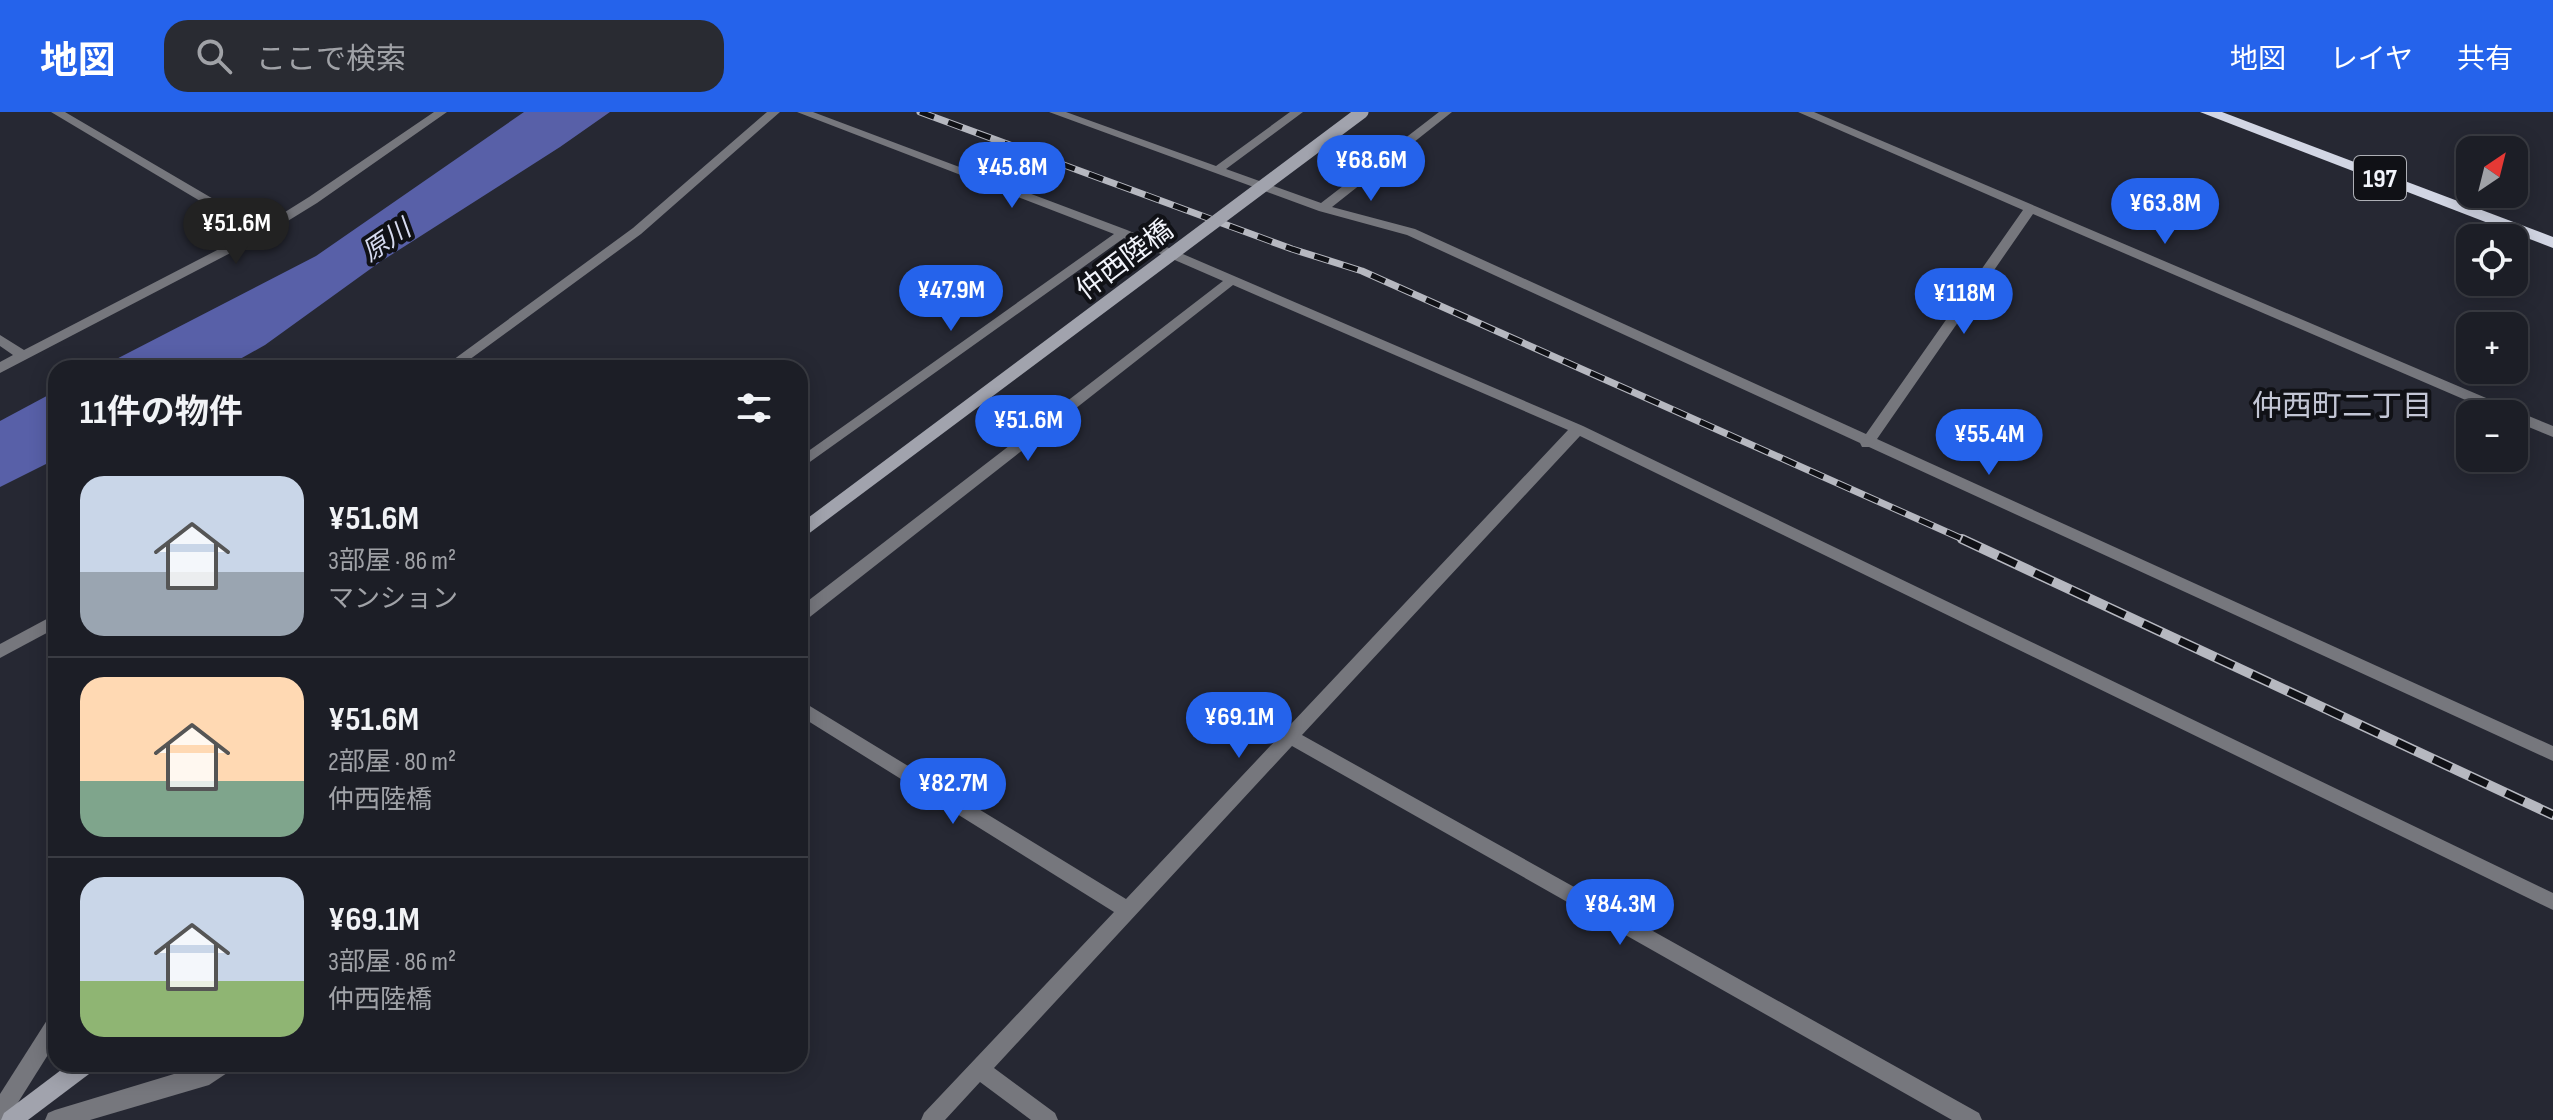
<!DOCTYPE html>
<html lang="ja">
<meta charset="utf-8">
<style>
:root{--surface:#1c1e26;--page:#292b32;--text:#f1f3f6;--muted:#a0a2a7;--line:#3a3c43;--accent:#2563eb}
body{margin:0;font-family:"Sofia Sans Condensed","Noto Sans JP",sans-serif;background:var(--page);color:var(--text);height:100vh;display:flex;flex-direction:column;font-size:30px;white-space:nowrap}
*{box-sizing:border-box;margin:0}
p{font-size:26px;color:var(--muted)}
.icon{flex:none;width:44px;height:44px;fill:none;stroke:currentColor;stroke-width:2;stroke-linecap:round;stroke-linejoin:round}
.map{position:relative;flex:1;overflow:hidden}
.panel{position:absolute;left:48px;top:248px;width:760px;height:712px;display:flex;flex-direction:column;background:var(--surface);border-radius:24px;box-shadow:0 4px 20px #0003,0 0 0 2px var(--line)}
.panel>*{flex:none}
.needle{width:52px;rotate:35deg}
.controls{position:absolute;left:2456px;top:24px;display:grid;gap:16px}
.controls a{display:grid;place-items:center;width:72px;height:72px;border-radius:16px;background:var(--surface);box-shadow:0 4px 20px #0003,0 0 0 2px var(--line);font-size:40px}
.price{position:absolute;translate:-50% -68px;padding:0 18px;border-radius:28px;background:var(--accent);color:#fff;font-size:26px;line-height:52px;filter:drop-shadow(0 2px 4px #0008)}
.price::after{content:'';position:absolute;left:50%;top:48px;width:24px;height:18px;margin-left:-12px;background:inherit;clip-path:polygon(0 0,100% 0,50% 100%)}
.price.on{background:#222;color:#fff}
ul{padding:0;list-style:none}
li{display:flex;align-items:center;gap:24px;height:200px;padding:0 32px}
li+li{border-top:2px solid var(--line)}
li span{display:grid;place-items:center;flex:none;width:224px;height:160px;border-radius:24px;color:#555}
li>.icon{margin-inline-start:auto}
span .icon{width:96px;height:96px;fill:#fffc;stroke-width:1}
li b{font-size:34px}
h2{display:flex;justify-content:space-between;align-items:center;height:96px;padding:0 32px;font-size:34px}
header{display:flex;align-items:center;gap:48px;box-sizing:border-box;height:112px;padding:0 40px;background:var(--accent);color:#fff}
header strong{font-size:38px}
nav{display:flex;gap:44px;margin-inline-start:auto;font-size:28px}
.search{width:560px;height:72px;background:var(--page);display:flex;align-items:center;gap:20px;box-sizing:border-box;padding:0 28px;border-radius:24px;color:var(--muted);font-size:30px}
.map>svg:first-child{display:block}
</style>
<header>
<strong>地図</strong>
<div class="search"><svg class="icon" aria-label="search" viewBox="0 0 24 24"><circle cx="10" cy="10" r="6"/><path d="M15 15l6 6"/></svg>ここで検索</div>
<nav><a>地図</a><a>レイヤ</a><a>共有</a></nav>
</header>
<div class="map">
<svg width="2553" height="1008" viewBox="0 0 2553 1008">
<rect width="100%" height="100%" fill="#262833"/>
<!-- water -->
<g fill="#5860a8">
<polygon points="524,0 610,0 560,35 380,150 265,233 224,256 99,256 316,144"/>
<polygon points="56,279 56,347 0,375 0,309"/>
</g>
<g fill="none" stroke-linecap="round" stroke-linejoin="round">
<!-- minor -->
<g fill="#76777d" fill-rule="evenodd">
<polygon points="51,0 65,0 261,115 309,85 434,0 447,0 317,91 265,123 0,261 0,250 13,243 0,234 0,223 24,238 252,120"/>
<polygon points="767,0 780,0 641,122 458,256 442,256 633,116"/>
<polygon points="797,0 813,0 1127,118 1583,314 2553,781 2553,798 1580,324 1302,623 1979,1001 1982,1008 1952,1008 1292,634 994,956 1055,1001 1058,1008 1031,1008 980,970 945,1008 921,1008 924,1001 1114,800 800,604 800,588 1126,787 1568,318 1233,173 806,508 800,510 800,495 1223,169 1124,126 800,357 800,345 1114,122"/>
<polygon points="1049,0 1066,0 1216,54 1290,0 1303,0 1226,57 1321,91 1439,0 1452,0 1332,95 1415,117 1866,322 2023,98 1798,0 1814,0 2519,300 2553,314 2553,325 2514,309 2514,302 2498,302 2033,102 1877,327 2553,634 2553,649 1869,335 1862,335 1860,331 1407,123 1319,99"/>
<polygon points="56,502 56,516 0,546 0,532"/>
<polygon points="56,902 56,930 7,1008 0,1008 0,982 49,905"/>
<polygon points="207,952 233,952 230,959 209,973 90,1008 45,1008 48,1001 55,998"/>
</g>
<!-- secondary -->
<polygon fill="#a1a3ad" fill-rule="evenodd" points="69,952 96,952 93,959 28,1008 1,1008 4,1001"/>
<!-- trunk -->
<polygon fill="#d2d6e4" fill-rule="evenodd" points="2200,0 2222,0 2553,125 2553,136"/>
<defs>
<polyline id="rail-far1" points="920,0 1292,137 1362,159 1967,429"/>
<polyline id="rail" points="1962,427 2553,703"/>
</defs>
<!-- rail-far1 casing -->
<use href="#rail-far1" stroke="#b6b8c0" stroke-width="7"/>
<!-- rail casing -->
<use href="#rail" stroke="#b6b8c0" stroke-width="10"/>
<!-- rail-far1 -->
<use href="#rail-far1" stroke="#101116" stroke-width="5" stroke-dasharray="15" stroke-linecap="butt"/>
<!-- rail -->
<use href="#rail" stroke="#101116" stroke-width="7" stroke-dasharray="20" stroke-linecap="butt"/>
<!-- secondary-bridge -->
<polyline stroke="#a1a3ad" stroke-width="13" points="800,420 1362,0"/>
</g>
<g text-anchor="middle" stroke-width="8" stroke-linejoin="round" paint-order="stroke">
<!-- shield labels -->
<rect fill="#101116" stroke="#aeb0b6" stroke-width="2" x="2354" y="44" width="52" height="44" rx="6"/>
<g font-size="26" font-weight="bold" fill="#f2f4fb">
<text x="2380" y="75">197</text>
</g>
<!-- far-water labels -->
<g font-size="26" font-style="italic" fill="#d7dbf0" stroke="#101116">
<text transform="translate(386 128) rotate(-34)" y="9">原川</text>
</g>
<!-- street labels -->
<g font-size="28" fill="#f2f4fb" stroke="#101116">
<text transform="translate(1124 147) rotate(-37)" y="10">仲西陸橋</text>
</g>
<!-- neighbourhood labels -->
<g font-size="30" fill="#c3c6d5" stroke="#101116">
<text x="2342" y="304">仲西町二丁目</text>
</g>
</g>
</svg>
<div class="controls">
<a><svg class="needle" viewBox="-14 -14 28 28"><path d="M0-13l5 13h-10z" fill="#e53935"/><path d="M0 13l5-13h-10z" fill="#a0a2a7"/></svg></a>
<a><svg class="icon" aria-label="locate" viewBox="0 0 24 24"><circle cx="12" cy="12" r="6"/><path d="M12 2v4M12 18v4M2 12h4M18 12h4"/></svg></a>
<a>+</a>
<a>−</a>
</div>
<b class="price" style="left:1371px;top:91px">¥68.6M</b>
<b class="price" style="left:1012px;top:98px">¥45.8M</b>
<b class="price" style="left:2165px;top:134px">¥63.8M</b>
<b class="price on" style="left:236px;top:154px">¥51.6M</b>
<b class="price" style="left:951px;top:221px">¥47.9M</b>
<b class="price" style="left:1964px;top:224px">¥118M</b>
<b class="price" style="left:1028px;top:351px">¥51.6M</b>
<b class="price" style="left:1989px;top:365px">¥55.4M</b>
<b class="price" style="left:1239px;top:648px">¥69.1M</b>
<b class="price" style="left:953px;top:714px">¥82.7M</b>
<b class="price" style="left:1620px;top:835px">¥84.3M</b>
<section class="panel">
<h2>11件の物件<svg class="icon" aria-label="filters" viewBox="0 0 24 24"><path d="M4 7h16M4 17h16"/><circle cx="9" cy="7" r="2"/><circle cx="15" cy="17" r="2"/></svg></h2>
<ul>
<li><span style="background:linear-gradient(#c9d6e8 60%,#9aa5b1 0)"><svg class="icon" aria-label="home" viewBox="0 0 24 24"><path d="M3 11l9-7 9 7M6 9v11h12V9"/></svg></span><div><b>¥51.6M</b><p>3部屋 · 86 m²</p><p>マンション</p></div></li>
<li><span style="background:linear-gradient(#ffd9b3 65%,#7fa58c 0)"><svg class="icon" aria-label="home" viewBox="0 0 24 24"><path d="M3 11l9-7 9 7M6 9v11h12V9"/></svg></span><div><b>¥51.6M</b><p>2部屋 · 80 m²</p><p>仲西陸橋</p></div></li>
<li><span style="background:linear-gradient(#c9d6e8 65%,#8fb573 0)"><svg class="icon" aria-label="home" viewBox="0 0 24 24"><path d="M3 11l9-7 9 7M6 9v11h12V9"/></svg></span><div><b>¥69.1M</b><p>3部屋 · 86 m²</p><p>仲西陸橋</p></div></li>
</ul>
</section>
</div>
